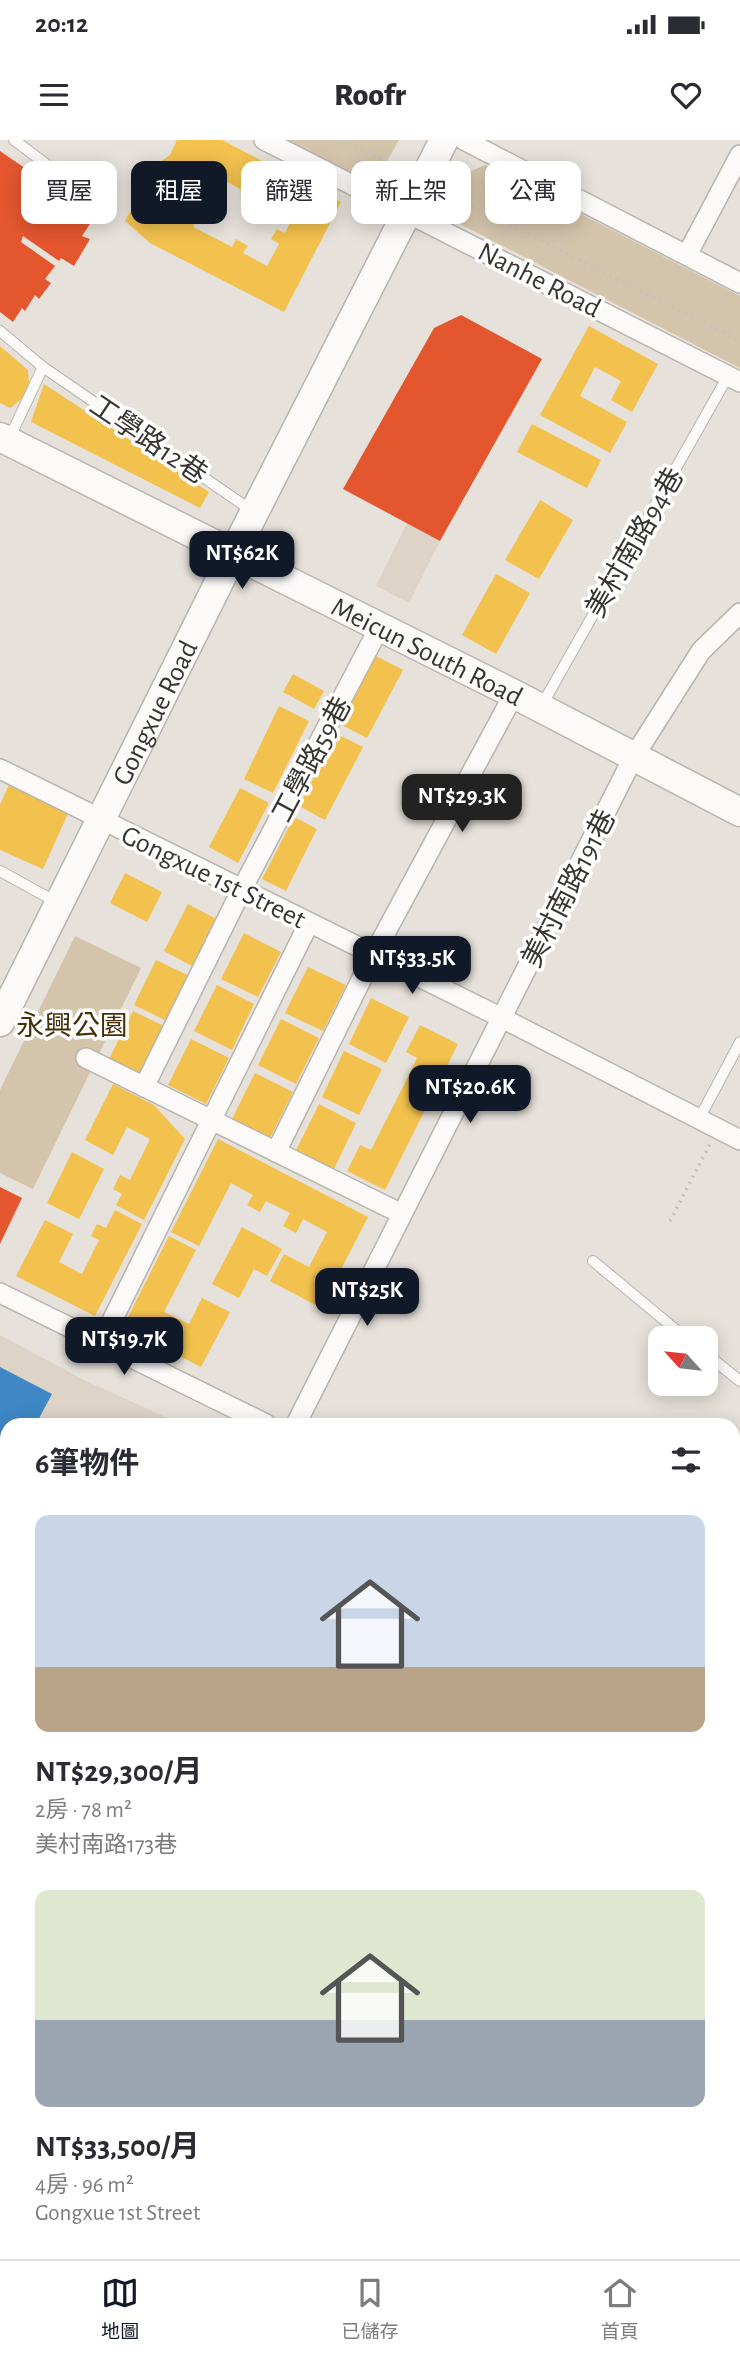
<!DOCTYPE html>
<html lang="zh-TW">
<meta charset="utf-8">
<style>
:root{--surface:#fff;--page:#f7f7f7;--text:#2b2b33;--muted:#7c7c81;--line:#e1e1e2;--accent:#111827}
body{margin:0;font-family:"Alegreya Sans","Noto Sans TC",sans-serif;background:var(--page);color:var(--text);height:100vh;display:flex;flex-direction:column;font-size:26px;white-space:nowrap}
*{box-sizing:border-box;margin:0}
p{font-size:23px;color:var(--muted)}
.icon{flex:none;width:38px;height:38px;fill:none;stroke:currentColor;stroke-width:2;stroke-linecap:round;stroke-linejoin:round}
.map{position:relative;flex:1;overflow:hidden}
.panel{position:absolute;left:0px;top:1278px;width:740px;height:842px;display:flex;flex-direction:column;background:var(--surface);border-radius:21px 21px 0 0;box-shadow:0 4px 18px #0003}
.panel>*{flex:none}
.hud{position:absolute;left:21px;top:21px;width:698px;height:63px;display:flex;gap:14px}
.needle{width:46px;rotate:297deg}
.fabs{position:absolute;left:648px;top:1186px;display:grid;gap:14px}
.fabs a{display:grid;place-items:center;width:70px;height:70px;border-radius:14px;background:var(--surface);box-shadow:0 4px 18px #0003;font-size:35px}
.price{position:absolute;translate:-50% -60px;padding:0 16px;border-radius:14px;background:var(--accent);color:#fff;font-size:23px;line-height:46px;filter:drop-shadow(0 2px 4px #0008)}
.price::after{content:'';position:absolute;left:50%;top:42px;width:21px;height:16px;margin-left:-10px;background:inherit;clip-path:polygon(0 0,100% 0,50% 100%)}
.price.selected{background:#222;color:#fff}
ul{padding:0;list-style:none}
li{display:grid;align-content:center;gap:14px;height:371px;padding:0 35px}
li span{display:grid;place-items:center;height:217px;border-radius:14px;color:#555}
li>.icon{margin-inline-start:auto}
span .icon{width:126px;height:126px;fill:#fffc;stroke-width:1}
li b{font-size:30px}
h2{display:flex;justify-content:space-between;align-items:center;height:84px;padding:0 35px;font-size:30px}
.pill{padding:0 24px;border-radius:14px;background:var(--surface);box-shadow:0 4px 18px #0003;font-size:24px;line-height:63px}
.pill.selected{background:var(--accent);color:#fff}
.status{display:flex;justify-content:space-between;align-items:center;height:49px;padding:0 35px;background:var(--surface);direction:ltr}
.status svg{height:19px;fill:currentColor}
header{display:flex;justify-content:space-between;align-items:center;height:91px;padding:0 35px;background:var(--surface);font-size:32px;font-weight:800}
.tab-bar{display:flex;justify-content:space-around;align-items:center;height:98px;border-top:2px solid var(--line);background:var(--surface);font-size:19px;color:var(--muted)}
.tab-bar a{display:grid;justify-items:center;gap:4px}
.tab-bar .selected{color:var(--accent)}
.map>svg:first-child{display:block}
</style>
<div class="status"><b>20:12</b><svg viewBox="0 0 49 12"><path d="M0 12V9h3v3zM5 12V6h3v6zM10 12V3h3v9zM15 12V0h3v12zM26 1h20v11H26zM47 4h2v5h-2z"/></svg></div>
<header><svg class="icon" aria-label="menu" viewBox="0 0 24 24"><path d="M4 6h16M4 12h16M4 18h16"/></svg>Roofr<svg class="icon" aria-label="heart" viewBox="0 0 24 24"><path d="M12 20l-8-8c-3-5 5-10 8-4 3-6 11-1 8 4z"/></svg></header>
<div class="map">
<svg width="740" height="2119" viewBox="0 0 740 2119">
<rect width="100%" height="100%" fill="#e6e1da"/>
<!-- built -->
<g fill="#ddd3c7">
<polygon points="407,383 440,401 409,463 376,446"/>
<polygon points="0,1195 86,1241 181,1284 7,1284 7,2112 478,2112 475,2119 16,2119 0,2111"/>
</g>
<!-- green -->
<g fill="#d4c4ac">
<polygon points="254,0 399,0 366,58"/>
<polygon points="486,25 740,156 740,228 460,84 451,63 466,33"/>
<polygon points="75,796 141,828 33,1049 0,1033 0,950"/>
<polygon points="342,2112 433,2112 433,2119 355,2119"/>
</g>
<!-- homes -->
<g fill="#f2c14e" fill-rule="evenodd">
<path d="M177 0H222L341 62 284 172 150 103 125 81 156 25 170 15ZM191 23 208 32 203 42 213 47 218 37 257 58 252 65 264 72 268 63 293 76 285 93 277 89 271 99 279 104 267 126 243 113 248 106 236 99 232 107 193 87 198 79 188 73 184 81 164 71 172 57 179 61 185 50 178 46Z"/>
<polygon points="589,186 658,224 632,272 611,260 621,241 595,227 580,256 627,282 610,313 540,275"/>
<polygon points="0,206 28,230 29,243 23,258 10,268 0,263"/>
<polygon points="44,244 209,352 200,368 31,282"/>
<polygon points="532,284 601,320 587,348 517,312"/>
<polygon points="540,360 573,380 539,439 505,420"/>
<polygon points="496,434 530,453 496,514 462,495"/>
<polygon points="376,516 403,530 367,598 340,584"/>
<polygon points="293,534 324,551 314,569 283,552"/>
<polygon points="279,566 309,581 273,653 244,639"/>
<polygon points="337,594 363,607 325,680 299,666"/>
<polygon points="11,640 71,667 43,729 0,710 0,665"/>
<polygon points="240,648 269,663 238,723 209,707"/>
<polygon points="294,677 317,689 286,751 262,739"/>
<polygon points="125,733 162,752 147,782 110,763"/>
<polygon points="188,764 218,780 194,827 164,811"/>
<polygon points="244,793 281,812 258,857 221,839"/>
<polygon points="156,820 189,836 167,881 134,865"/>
<polygon points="308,827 346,845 323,891 285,873"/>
<polygon points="217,845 254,864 232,910 194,891"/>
<polygon points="371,858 409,877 386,923 349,904"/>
<polygon points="133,871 166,887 142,935 109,919"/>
<polygon points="281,879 319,898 296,944 258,925"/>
<polygon points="420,885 458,904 385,1050 347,1031 360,1005 371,1010 407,939 417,918 406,912"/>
<polygon points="191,899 229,918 206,964 168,945"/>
<polygon points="344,911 382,929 359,975 322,957"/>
<polygon points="255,933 293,952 270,998 232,979"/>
<polygon points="113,944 154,965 185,999 144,1080 116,1065 122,1054 113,1049 120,1035 130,1040 150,999 127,987 113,1015 85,1000"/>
<polygon points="319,964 356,983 334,1029 296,1010"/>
<polygon points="218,999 368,1077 321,1168 270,1141 284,1114 309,1127 327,1092 303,1079 296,1093 283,1086 290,1073 266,1061 260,1072 247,1065 253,1055 231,1043 199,1106 171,1092"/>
<polygon points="72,1012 104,1029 79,1079 47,1063"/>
<polygon points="115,1070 142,1084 95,1176 16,1136 45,1080 73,1094 59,1122 82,1134 99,1100 91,1096 97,1084 106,1088"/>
<polygon points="242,1087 282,1109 267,1136 254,1129 239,1158 212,1144"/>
<polygon points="169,1096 196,1110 164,1172 189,1184 202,1158 230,1172 201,1227 123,1187"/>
<polygon points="740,1697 740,1774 734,1792 733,1714"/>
<polygon points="740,1832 740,1860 733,1855 733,1845"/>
<polygon points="733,2049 740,2053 740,2087 733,2083"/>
</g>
<!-- shops -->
<g fill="#e4572e">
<polygon points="0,11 80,66 77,72 92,81 82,96 90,99 74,126 61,118 59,121 23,96 21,102 55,126 45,139 51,143 39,159 35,155 25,171 22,168 13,182 0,172"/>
<polygon points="461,175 542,219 440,401 343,349 434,188"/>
<polygon points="0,1047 22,1058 0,1104"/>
</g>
<!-- offices -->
<polygon fill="#7b5ea7" points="443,2112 469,2112 466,2119 440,2119"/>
<!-- schools -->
<g fill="#3f88c5">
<polygon points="0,1227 52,1254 36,1284 7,1284 7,1341 0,1355"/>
<polygon points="0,1496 7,1499 7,1524 0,1538"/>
<polygon points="0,1657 7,1660 7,1703 0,1716"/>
<polygon points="7,1867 7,1947 0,1961 0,1881"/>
<polygon points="0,2049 7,2052 7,2090 0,2087"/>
<polygon points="50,2112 108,2112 104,2119 64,2119"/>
</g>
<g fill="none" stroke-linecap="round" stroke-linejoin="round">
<defs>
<g id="lane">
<polyline points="14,0 46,24"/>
<polyline points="0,191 43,227 251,370"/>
<polyline points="9,299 43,227"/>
<polyline points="542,565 728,236"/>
<polyline points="0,731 58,763"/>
<polyline points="699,979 740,902"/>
<polyline points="593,1121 687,1199"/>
<polyline points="705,1213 740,1241"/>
<polyline points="733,1388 740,1390"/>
<polyline points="0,1636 7,1640"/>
<polyline points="511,2112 525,2119"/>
<polyline points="214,2113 214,2112"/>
<polyline points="706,2119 709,2112"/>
</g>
<g id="street">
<polyline points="264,0 740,242"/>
<polyline points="464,0 740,143"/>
<polyline points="687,115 740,15"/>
<polyline points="0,629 502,878 740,1000"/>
<polyline points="86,918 402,1074"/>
<polyline points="144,947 242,749 379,488"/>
<polyline points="276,1012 374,814 514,554"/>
<polyline points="0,1153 266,1284"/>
<polyline points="101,1203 309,783"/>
<polyline points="296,1284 633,618 701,511 740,473"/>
<polyline points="733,1649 740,1653"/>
<polyline points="733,2111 740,2115"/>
</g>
<g id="secondary">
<path id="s1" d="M0 297 514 554 740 672"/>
<path id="s2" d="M0 882 233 414 444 0"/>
<polyline points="733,1530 740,1504"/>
<polyline points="531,2119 534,2112"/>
</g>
</defs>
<!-- lane casing -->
<use href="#lane" stroke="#b8b4af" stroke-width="12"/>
<!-- street casing -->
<use href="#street" stroke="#b8b4af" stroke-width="22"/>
<!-- secondary casing -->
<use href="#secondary" stroke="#b8b4af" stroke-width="31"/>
<!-- path -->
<g stroke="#c3c2c0" stroke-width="3.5" stroke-dasharray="2 5" stroke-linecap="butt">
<polyline points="342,0 403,30"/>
<polyline points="441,50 740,201"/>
<polyline points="670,1081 711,1002"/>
</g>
<!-- lane -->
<use href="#lane" stroke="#fbfaf9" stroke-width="10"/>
<!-- street -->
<use href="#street" stroke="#fbfaf9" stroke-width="19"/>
<!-- secondary -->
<use href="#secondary" stroke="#fbfaf9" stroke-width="28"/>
</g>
<g text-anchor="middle" stroke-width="7" stroke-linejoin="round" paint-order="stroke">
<!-- street labels -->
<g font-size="28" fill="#393631" stroke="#fff">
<text transform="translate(540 139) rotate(27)" y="10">Nanhe Road</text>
<text transform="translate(149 299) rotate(34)" y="10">工學路12巷</text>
<text transform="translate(634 402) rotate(-60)" y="10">美村南路94巷</text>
<text dy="10" stroke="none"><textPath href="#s1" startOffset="478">Meicun South Road</textPath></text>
<text dy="10" stroke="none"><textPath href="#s2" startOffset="346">Gongxue Road</textPath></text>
<text transform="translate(311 619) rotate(-62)" y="10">工學路59巷</text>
<text transform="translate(214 736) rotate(26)" y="10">Gongxue 1st Street</text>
<text transform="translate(568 748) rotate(-63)" y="10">美村南路191巷</text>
</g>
<!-- park labels -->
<g font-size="28" fill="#452f09" stroke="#fff">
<text x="72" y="895">永興公園</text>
</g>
</g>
</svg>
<div class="fabs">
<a><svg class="needle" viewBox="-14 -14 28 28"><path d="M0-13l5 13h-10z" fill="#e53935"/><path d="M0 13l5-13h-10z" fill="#7c7c81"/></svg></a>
</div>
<b class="price" style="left:242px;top:451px">NT$62K</b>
<b class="price selected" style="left:462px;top:694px">NT$29.3K</b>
<b class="price" style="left:412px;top:856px">NT$33.5K</b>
<b class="price" style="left:470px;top:985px">NT$20.6K</b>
<b class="price" style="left:367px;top:1188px">NT$25K</b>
<b class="price" style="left:124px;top:1237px">NT$19.7K</b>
<div class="hud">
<a class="pill">買屋</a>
<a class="pill selected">租屋</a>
<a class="pill">篩選</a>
<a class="pill">新上架</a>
<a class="pill">公寓</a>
</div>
<section class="panel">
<h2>6筆物件<svg class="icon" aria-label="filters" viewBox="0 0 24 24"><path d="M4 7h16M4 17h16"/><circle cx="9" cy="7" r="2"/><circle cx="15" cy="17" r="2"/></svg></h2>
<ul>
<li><span style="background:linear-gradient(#c9d6e8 70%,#b9a48a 0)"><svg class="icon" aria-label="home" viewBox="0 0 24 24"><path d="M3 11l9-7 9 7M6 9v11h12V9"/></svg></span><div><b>NT$29,300/月</b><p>2房 · 78 m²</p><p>美村南路173巷</p></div></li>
<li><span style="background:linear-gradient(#dfe7d0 60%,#9aa5b1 0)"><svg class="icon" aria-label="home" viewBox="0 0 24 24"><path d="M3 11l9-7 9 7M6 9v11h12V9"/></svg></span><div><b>NT$33,500/月</b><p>4房 · 96 m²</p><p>Gongxue 1st Street</p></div></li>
</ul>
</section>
</div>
<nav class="tab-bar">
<a class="selected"><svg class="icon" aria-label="map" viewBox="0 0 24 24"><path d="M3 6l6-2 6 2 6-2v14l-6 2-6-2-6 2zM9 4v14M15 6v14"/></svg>地圖</a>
<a><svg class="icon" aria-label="saved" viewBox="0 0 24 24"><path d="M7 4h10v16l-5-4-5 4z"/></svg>已儲存</a>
<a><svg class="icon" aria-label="home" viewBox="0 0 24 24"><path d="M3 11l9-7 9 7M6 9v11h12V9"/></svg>首頁</a>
</nav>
